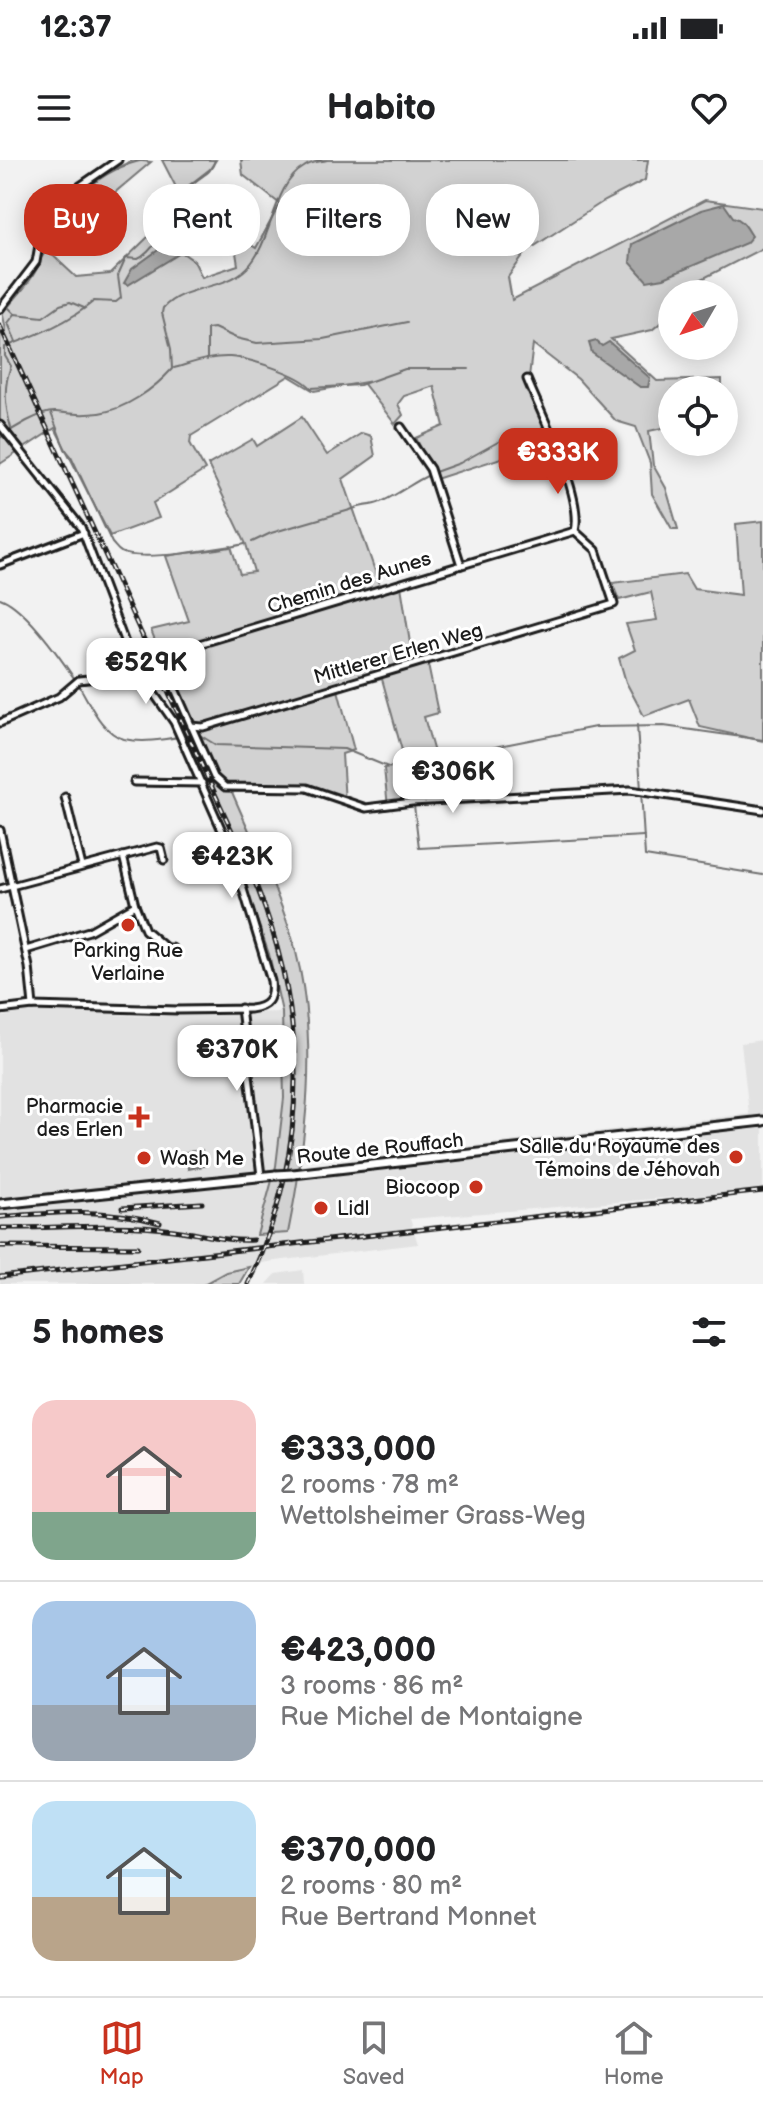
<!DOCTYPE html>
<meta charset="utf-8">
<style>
:root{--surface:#fff;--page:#f6f6f6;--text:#202124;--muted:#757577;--line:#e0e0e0;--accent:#c8321e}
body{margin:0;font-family:"Balsamiq Sans",sans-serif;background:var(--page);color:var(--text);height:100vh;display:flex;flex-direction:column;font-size:30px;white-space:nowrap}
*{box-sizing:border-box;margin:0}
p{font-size:26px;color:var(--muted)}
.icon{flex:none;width:44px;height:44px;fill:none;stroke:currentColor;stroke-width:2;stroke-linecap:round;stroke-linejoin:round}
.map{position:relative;height:1124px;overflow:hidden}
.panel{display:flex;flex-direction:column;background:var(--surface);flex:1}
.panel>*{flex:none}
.guide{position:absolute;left:24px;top:24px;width:716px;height:72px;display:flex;gap:16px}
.needle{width:52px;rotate:231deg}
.controls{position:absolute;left:658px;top:120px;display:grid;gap:16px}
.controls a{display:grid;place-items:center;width:80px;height:80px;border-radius:50%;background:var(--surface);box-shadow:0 4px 20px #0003;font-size:40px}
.price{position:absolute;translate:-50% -68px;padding:0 18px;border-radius:16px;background:#fff;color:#222;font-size:26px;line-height:52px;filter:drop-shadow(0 2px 4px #0008)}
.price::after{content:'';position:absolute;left:50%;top:48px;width:24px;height:18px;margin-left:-12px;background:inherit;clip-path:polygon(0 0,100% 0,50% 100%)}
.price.active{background:var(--accent);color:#fff}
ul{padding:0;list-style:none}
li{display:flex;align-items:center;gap:24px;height:200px;padding:0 32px}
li+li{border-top:2px solid var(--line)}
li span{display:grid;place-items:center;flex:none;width:224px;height:160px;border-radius:24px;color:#555}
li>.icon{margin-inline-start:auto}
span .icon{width:96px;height:96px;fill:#fffc;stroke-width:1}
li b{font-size:34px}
h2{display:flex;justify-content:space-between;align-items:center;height:96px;padding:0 32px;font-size:34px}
.tag{padding:0 28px;border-radius:32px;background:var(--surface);box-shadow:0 4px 20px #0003;font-size:28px;line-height:72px}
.tag.active{background:var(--accent);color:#fff}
.status{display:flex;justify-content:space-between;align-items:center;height:56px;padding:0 40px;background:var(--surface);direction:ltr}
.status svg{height:22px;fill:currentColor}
header{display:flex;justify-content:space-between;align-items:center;height:104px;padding:0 32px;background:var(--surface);font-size:36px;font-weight:700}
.menu{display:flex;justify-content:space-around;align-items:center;height:112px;border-top:2px solid var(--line);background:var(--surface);font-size:22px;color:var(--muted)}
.menu a{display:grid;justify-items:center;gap:4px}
.menu .active{color:var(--accent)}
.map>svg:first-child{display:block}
</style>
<div class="status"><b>12:37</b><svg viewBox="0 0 49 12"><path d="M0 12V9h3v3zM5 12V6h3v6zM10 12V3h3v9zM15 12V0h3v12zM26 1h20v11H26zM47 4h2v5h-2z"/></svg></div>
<header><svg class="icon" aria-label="menu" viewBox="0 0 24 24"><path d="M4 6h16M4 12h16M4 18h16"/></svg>Habito<svg class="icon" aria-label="heart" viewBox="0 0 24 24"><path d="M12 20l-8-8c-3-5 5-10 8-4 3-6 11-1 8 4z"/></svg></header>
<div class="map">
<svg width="763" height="1124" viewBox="0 0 763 1124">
<rect width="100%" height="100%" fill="#f2f2f2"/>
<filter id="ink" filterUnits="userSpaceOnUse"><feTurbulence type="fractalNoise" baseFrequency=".0125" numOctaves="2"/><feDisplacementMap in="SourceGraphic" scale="16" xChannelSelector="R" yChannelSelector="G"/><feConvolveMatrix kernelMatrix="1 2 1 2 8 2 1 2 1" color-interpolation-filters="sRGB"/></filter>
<g filter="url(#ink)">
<!-- built -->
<g fill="#e2e2e2">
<polygon points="32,851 89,852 136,856 282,852 284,938 276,1006 258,1075 288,1072 301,1006 749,954 741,883 763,880 763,1030 410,1059 418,1084 267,1102 226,1112 204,1124 0,1124 0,857"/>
<polygon points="303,1110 304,1124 267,1124 276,1114"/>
</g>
<!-- green -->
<g fill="#d2d2d2" stroke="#777" stroke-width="2">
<polygon points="133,0 151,2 68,72 50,51 83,25"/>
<polygon points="162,0 216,0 210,9 179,33"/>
<polygon points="241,0 648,0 645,20 604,41 527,91 508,117 512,140 705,40 763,48 763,88 692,124 686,134 672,134 672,153 652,170 611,179 657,221 722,219 722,230 672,230 672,266 649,271 653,305 666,328 678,369 672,369 652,334 650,303 636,267 616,261 578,219 533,184 529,217 548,283 436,319 416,278 444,266 434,226 404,236 398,244 403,255 395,264 364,224 366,222 314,231 289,216 191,276 190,283 205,310 153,343 159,358 110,376 55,268 0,304 0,175 6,170 2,151 47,90 76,117 110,114 153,72 194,101 202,117 238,105 233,74 256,88 280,44 243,15"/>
<path d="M302 257 327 295 362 273 371 276 375 296 343 319 382 431 401 426 413 502 427 500 438 553 424 557 438 607 421 612 422 640 388 647 384 608 406 605 382 519 338 530 354 590 342 594 345 643 301 629 232 632C254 684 282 737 296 792 319 882 306 983 288 1073L257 1075 276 1006 284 938 282 852 269 794 238 706 243 700 151 470 189 461 166 396 231 386 240 414 254 412 246 384 208 305 253 279 257 286Z"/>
<polygon points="763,361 763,581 700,567 689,539 644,556 626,522 619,498 635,490 626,464 657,460 651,432 619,440 612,423 685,414 694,429 741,435 736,364"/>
<polygon points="249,1107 239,1124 204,1124 226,1112"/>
</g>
<!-- water -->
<g fill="#a8a8a8" stroke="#707070" stroke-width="2">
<path d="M724 44 733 57C744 60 746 67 752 76L746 83 664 118 647 121 630 102 632 84 701 50Z"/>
<polygon points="176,77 181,77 187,89 128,125 124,123 132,109"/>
<polygon points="596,181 602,186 609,182 650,218 648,227 640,227 592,193 589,183"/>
<polygon points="202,990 204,1006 188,1009 186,992"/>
</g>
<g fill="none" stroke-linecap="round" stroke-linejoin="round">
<!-- stream -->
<g stroke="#707070" stroke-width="2">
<path d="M15 154 8 147C17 136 28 125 35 112 42 102 42 88 48 77 67 41 103 8 144 0"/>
<polyline points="16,182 8,163 15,154 43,157 60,145 70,142 84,148"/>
<polyline points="207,200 207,169 214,168 236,178 257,183 323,179 407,162"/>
<path d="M174 208C192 203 211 196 230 197 248 198 300 214 311 228L360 225 405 209H469"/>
<path d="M51 253 65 289 71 296 112 383C115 386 117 390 121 392 139 402 223 389 245 384"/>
<path d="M11 268C5 246 3 227 11 206L5 196V187C36 175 68 163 94 141L116 142 121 138 118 116 126 98 138 99C157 91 177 46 190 27 199 15 211 16 215 0"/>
<path d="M0 278C12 269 40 251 56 252 69 254 85 255 99 253 126 249 154 229 172 209L171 189 162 153 163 148C185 124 224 131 247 108 273 82 272 25 304 7 311 2 319 2 327 0"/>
<polyline points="435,312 460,303 516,272"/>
<path d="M252 382 271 373 350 350C362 344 364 347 375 344 389 341 413 322 429 315"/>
<path d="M0 438C26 447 62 500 78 524 89 541 101 573 124 579 146 584 171 578 192 575"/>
<polyline points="637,565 645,696 763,715"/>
<polyline points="198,574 216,585 344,589 388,607 421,610 499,586 595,567 664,566 763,580"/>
<polyline points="418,610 419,639"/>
<polyline points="414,645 419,688 644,676"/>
</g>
<defs>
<g id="street">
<polyline points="0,149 36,102 43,63 51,46 118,0"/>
<path d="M0 265 81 367 133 504 174 562 232 693 271 821C273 839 268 847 250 849L178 850 33 846 0 850"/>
<polyline points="401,267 430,309 461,405"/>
<polyline points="0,405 84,373"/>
<polyline points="160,495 214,617 225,627 307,628 366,648 412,642 630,630 763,650"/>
<polyline points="0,563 59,537 79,520 106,517 139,502 575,371"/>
<path d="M191 566 203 567 614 444 596 390 575 371C584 337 541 254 527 219"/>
<polyline points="134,622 202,623"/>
<polyline points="65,637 82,706"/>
<polyline points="0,670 29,807 33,846"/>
<polyline points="123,696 135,745 145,770 166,788 172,788"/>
<polyline points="0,729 157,687 161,688 164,700"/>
<polyline points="26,790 89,771 135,745"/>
<polyline points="241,848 261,1016"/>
</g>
<g id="secondary">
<polyline points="293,1014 763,961"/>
<polyline points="0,1044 276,1015"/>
</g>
</defs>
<!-- street casing -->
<use href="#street" stroke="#1c1c1c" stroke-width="11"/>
<!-- secondary casing -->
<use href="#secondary" stroke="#1c1c1c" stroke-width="13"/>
<!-- street -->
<use href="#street" stroke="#fff" stroke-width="5"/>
<!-- secondary -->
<use href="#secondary" stroke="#fff" stroke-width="7"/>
<defs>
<g id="rail">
<path d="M0 166 249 708C309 846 312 987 248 1124"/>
<polyline points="122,1048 202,1043"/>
<path d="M0 1057C54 1052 108 1048 160 1063"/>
<path d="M2 1068C58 1068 117 1063 174 1070 200 1073 225 1082 253 1080"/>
<polyline points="0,1086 138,1087"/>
<polyline points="0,1117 763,1031"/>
</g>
</defs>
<!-- rail casing -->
<use href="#rail" stroke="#1c1c1c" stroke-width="5"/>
<!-- rail -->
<use href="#rail" stroke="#fff" stroke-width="2" stroke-dasharray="6" stroke-linecap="butt"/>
<defs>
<polyline id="secondary-bridge" points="276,1015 293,1014"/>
</defs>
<!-- secondary-bridge casing -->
<use href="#secondary-bridge" stroke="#1c1c1c" stroke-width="13" stroke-linecap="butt"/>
<!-- secondary-bridge -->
<use href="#secondary-bridge" stroke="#fff" stroke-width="7"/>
</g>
</g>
<!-- markers -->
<g fill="#c8321e" stroke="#fff" stroke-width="3">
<circle cx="128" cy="765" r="8"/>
<path d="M135 945h8v8h8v8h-8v8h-8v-8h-8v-8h8z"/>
<circle cx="736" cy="997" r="8"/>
<circle cx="144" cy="998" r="8"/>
<circle cx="476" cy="1027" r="8"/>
<circle cx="321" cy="1048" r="8"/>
</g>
<g text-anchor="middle" stroke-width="6" stroke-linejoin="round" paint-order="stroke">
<!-- street labels -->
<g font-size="20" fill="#1c1c1c" stroke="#fff">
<text transform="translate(349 422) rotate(-17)" y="7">Chemin des Aunes</text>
<text transform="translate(398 493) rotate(-16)" y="7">Mittlerer Erlen Weg</text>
<text transform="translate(380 988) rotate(-6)" y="7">Route de Rouffach</text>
</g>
<!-- poi labels -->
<g font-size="20" fill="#1c1c1c" stroke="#fff" text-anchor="end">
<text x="128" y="797" text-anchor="middle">Parking Rue<tspan x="128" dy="23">Verlaine</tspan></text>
<text x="123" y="953">Pharmacie<tspan x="123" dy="23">des Erlen</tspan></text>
<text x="720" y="993">Salle du Royaume des<tspan x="720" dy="23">Témoins de Jéhovah</tspan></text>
<text x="160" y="1005" text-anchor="start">Wash Me</text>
<text x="460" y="1034">Biocoop</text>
<text x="337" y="1055" text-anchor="start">Lidl</text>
</g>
</g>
</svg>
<div class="controls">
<a><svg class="needle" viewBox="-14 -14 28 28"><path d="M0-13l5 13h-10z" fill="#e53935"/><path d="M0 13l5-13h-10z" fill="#757577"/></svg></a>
<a><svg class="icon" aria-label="locate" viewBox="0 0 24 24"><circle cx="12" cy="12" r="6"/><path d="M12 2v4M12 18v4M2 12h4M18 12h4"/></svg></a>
</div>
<b class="price active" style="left:558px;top:336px">€333K</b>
<b class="price" style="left:146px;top:546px">€529K</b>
<b class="price" style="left:453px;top:655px">€306K</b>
<b class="price" style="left:232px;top:740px">€423K</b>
<b class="price" style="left:237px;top:933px">€370K</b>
<div class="guide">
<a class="tag active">Buy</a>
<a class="tag">Rent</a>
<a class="tag">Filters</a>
<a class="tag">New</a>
</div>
</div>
<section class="panel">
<h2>5 homes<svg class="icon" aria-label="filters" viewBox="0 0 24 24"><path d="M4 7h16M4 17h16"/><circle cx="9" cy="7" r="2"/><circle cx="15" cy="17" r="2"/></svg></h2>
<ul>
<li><span style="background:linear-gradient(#f6c9c9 70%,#7fa58c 0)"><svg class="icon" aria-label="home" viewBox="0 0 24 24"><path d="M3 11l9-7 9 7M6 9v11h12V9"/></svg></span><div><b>€333,000</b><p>2 rooms · 78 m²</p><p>Wettolsheimer Grass-Weg</p></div></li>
<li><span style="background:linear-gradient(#a9c7e8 65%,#9aa5b1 0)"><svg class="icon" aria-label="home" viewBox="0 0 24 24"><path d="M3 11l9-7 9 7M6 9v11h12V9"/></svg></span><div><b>€423,000</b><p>3 rooms · 86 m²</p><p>Rue Michel de Montaigne</p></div></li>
<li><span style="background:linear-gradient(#bfe0f5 60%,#b9a48a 0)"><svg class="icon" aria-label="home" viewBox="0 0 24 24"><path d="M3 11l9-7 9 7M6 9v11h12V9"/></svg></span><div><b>€370,000</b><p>2 rooms · 80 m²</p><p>Rue Bertrand Monnet</p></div></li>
</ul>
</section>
<nav class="menu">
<a class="active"><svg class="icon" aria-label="map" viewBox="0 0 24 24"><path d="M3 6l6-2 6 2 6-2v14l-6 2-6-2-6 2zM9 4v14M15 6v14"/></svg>Map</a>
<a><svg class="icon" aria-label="saved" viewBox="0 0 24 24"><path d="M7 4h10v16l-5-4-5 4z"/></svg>Saved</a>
<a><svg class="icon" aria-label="home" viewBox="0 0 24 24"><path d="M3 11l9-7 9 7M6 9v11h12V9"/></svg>Home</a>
</nav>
